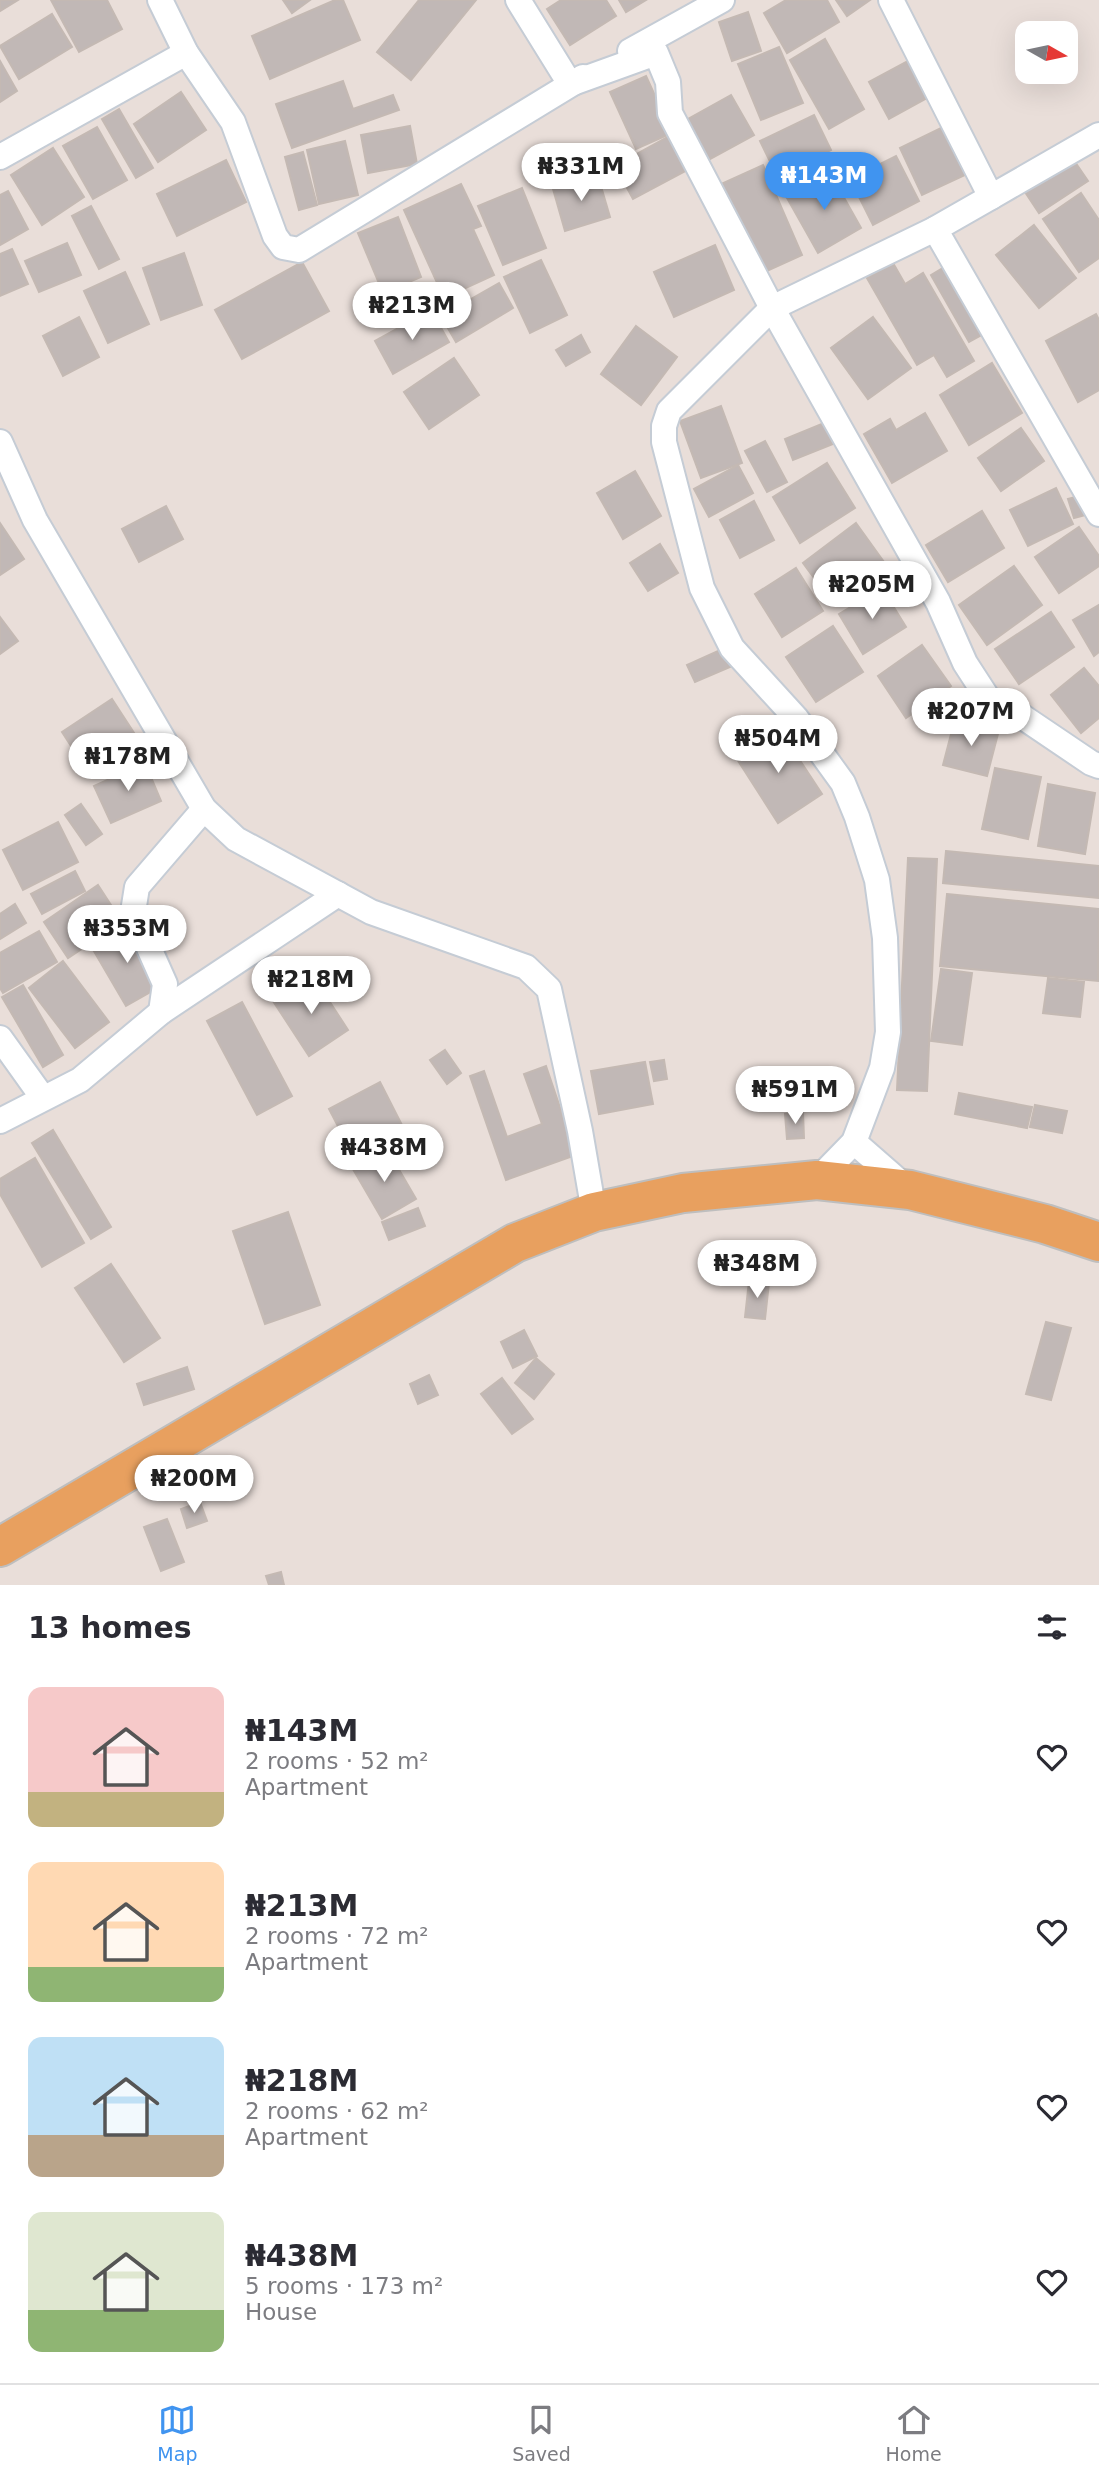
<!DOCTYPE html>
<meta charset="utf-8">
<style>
:root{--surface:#fff;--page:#f2f2f3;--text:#2b2b33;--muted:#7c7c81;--line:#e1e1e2;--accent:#4094f0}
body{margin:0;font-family:"DejaVu Sans",sans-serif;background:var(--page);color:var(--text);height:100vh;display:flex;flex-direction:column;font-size:26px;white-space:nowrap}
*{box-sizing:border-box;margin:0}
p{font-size:23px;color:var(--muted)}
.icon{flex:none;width:38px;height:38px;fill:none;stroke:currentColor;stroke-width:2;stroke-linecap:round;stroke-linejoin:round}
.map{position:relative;height:1585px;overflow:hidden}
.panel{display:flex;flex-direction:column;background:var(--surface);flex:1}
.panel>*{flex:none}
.needle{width:46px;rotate:99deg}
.controls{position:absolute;left:1015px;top:21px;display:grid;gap:14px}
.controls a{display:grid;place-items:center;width:63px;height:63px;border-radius:14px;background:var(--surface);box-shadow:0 7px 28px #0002;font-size:35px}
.price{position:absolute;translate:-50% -60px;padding:0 16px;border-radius:24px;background:#fff;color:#222;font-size:23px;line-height:46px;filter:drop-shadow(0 2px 4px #0008)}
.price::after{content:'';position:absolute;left:50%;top:42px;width:21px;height:16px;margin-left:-10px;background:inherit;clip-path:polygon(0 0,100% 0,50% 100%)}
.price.current{background:var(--accent);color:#fff}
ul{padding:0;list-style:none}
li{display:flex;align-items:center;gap:21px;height:175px;padding:0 28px}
li span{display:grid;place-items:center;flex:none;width:196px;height:140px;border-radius:14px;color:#555}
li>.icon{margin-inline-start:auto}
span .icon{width:84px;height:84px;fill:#fffc;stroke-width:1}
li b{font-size:30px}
h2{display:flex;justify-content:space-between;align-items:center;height:84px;padding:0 28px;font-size:30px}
.dock{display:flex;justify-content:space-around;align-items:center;height:98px;border-top:2px solid var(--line);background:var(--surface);font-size:19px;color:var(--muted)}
.dock a{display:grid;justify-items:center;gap:4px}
.dock .current{color:var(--accent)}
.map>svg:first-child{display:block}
</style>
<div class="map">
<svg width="1099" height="1585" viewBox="0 0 1099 1585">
<rect width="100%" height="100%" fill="#e9ded9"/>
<!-- building -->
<g fill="#c1b8b6" stroke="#c4b9b3" stroke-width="2">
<polygon points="0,0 18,0 0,11"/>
<polygon points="51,0 107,0 122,29 79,52"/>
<polygon points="283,0 310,0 292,13"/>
<polygon points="335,0 343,0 360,40 270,79 252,36"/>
<polygon points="419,0 476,0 411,80 377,52"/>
<polygon points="561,0 606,0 616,16 570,45 547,9"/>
<polygon points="619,0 646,0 626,12"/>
<polygon points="786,0 827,0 839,22 787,53 764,13"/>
<polygon points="836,0 870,0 847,16"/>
<polygon points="748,12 761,51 732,61 719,22"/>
<polygon points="52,14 72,47 19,79 0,46"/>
<polygon points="825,39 864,109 829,129 790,60"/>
<polygon points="779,47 803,103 761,120 738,64"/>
<polygon points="917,56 936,93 889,119 869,82"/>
<polygon points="0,61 17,91 0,102"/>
<polygon points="646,76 672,133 636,149 610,92"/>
<polygon points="343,81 353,109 393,95 399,110 292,148 276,104"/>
<polygon points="181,92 206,130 158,162 134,124"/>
<polygon points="731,95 754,135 703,163 681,123"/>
<polygon points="119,109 153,168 136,178 102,119"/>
<polygon points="814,115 831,150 777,176 760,141"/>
<polygon points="410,126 417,164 368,173 361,135"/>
<polygon points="945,126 967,174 922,195 900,148"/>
<polygon points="97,127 127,180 93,199 63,146"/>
<polygon points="671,135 689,169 633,199 615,166"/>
<polygon points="345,141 358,195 319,204 307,150"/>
<polygon points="53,148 84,197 42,225 11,175"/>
<polygon points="303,152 317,205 299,210 285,157"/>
<polygon points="896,156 919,201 873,225 850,179"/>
<polygon points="1073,159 1088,181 1039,213 1025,192"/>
<polygon points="226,160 246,202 177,236 157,194"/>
<polygon points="763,165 802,255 758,275 719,185"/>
<polygon points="797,168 805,180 785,193 777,181"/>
<polygon points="829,171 861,228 818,253 786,196"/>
<polygon points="598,176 610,217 565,231 553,189"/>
<polygon points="461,184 481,226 473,229 494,275 444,298 404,210"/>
<polygon points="522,188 546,248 503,265 478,206"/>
<polygon points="8,191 28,229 0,245 0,195"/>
<polygon points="1081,193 1099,220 1099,258 1079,272 1043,219"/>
<polygon points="91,206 119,259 99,269 72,216"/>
<polygon points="398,217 421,277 383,293 358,233"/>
<polygon points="1034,225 1076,278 1039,308 996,255"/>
<polygon points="67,243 81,275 39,292 25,261"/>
<polygon points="715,245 734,290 674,317 654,272"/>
<polygon points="12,249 28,284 0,296 0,254"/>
<polygon points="184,253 202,305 161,320 143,268"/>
<polygon points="541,260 567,315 530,333 504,277"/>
<polygon points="302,262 329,311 242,359 215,310"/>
<polygon points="893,263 905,284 923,273 974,361 947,377 934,355 917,365 867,278"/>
<polygon points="948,265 985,333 969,342 931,275"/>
<polygon points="125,272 149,324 108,343 84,291"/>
<polygon points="499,283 513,308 456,342 441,316"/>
<polygon points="431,310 449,342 393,374 375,341"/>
<polygon points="1096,314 1099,320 1099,390 1078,402 1046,341"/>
<polygon points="79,317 99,357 63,376 43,336"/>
<polygon points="873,317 911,368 868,399 831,348"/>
<polygon points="636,326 677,357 641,405 601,374"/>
<polygon points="581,335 590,352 566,366 556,350"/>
<polygon points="454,358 479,395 429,429 404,392"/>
<polygon points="992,363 1022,413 969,445 940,395"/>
<polygon points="721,406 742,463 701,478 680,421"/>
<polygon points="925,413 947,451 892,483 864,434 890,419 896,430"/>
<polygon points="824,423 833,444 793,460 785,439"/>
<polygon points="1021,428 1044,461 1001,491 978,458"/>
<polygon points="765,441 787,482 767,492 745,451"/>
<polygon points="827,463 855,508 800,543 773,497"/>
<polygon points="738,465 753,493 709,517 694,489"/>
<polygon points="635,471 661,516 623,539 597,493"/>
<polygon points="1056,488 1073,524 1028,546 1010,510"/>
<polygon points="1083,495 1089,514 1074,518 1068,499"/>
<polygon points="754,501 774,540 740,558 720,520"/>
<polygon points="166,506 183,539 139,562 122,529"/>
<polygon points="982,511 1004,548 948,582 926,545"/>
<polygon points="0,523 24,559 0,575"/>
<polygon points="856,523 884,562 831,601 803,563"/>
<polygon points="1079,527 1099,556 1099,566 1059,593 1035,557"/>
<polygon points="660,544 678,573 648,591 630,563"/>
<polygon points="1014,566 1042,605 987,645 959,605"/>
<polygon points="796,568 823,611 782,637 755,594"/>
<polygon points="882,588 906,627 863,654 839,614"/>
<polygon points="1099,605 1099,652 1094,656 1073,620"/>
<polygon points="1051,612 1074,647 1019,684 995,649"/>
<polygon points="0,617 18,641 0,654"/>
<polygon points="833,626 863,672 816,702 786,657"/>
<polygon points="922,645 951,686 906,718 878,676"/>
<polygon points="729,646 737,664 695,682 687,665"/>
<polygon points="1084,668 1099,686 1099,718 1081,733 1051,695"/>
<polygon points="112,699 138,739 88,772 62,732"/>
<polygon points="955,719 999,730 987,776 943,765"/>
<polygon points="778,727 822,794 778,823 735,756"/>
<polygon points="145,763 161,801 111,823 94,786"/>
<polygon points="995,768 1041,777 1028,839 982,829"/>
<polygon points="1048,784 1095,793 1085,854 1038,846"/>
<polygon points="81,804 102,834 86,845 65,815"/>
<polygon points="58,822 78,862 23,890 3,850"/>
<polygon points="946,851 1099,866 1099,898 943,883"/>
<polygon points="908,858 937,859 927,1091 897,1090"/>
<polygon points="75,871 85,891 42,914 31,894"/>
<polygon points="98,885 122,922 68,958 44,922"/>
<polygon points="947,894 1099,909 1098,981 940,966"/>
<polygon points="15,904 26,923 0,939 0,914"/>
<polygon points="128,925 163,985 126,1006 91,946"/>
<polygon points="39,931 57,962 3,993 0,988 0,953"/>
<polygon points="63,961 109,1022 75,1048 29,988"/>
<polygon points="941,969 972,973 962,1045 931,1041"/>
<polygon points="313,976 348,1030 309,1056 273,1001"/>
<polygon points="1048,978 1084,982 1080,1017 1043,1013"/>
<polygon points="23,985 63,1055 43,1067 2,997"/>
<polygon points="242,1002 292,1096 257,1115 207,1021"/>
<polygon points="445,1050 461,1073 447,1084 430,1060"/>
<polygon points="664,1060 667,1079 654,1081 650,1062"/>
<polygon points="645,1062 653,1104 599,1114 591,1071"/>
<polygon points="546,1066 576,1155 506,1180 470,1076 484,1071 507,1137 542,1124 524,1074"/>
<polygon points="380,1082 403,1127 369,1145 361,1130 344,1138 329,1109"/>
<polygon points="959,1093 1032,1107 1027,1128 955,1114"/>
<polygon points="1035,1105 1067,1111 1062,1133 1030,1127"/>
<polygon points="803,1112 804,1138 787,1139 785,1114"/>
<polygon points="53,1130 111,1227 91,1239 32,1143"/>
<polygon points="387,1149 416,1199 382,1219 353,1169"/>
<polygon points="35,1158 84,1243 42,1267 0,1194 0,1179"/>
<polygon points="418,1208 425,1226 389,1240 382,1222"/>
<polygon points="288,1212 320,1305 265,1324 233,1231"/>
<polygon points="111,1264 160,1338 124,1362 75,1288"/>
<polygon points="749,1281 769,1283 765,1319 745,1317"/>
<polygon points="1046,1322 1071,1328 1051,1400 1026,1394"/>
<polygon points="524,1330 537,1356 513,1368 501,1342"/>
<polygon points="536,1358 554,1374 534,1399 515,1383"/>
<polygon points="187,1367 194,1389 144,1405 137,1384"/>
<polygon points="429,1375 438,1395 418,1404 410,1384"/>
<polygon points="502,1378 533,1419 512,1434 481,1394"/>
<polygon points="200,1502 207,1521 187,1528 181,1509"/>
<polygon points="167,1519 184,1562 161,1571 144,1527"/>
<polygon points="281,1572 284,1585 269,1585 266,1576"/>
</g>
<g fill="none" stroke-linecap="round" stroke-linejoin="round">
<defs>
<g id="minor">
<polyline points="160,0 186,53 233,122 275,236 283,247 299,250 583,77"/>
<polyline points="518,0 570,84 656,53 668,82 670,113 772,308 938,602 965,663 989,700 1011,709 1091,763 1099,766"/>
<polyline points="891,0 991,197 935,229 1099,514"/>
<polyline points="630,51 722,0"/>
<polyline points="0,157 186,53"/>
<polyline points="991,197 1099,135"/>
<polyline points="0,442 35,520 204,809 236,839 371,912 526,967 549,989 580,1131 594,1212"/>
<polyline points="161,1012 338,894"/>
<polyline points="0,1038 43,1098"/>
<polyline points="0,1121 80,1080 161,1012 165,984 133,912 137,887 204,809"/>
<polyline points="854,1142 909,1190"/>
<polyline points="817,1180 854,1142 882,1068 888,1032 885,938 877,880 857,817 843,783 796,718 732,648 702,588 664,442 664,426 669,411 772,308 935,229"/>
</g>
<polyline id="primary" points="0,1547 515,1243 594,1212 683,1193 817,1180 910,1190 1045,1224 1099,1242"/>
</defs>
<!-- minor casing -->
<use href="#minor" stroke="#c5ccd5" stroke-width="28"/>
<!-- primary casing -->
<use href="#primary" stroke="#bebebe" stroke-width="42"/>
<!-- minor -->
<use href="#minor" stroke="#fff" stroke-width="24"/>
<!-- primary -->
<use href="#primary" stroke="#e8a05f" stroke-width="38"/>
</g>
</svg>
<div class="controls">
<a><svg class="needle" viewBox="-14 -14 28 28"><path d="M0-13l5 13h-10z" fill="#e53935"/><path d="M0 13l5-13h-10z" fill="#7c7c81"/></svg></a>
</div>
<b class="price" style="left:581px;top:203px">₦331M</b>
<b class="price current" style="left:824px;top:212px">₦143M</b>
<b class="price" style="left:412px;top:342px">₦213M</b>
<b class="price" style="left:872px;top:621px">₦205M</b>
<b class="price" style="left:971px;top:748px">₦207M</b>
<b class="price" style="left:778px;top:775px">₦504M</b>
<b class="price" style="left:128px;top:793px">₦178M</b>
<b class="price" style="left:127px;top:965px">₦353M</b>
<b class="price" style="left:311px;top:1016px">₦218M</b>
<b class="price" style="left:795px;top:1126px">₦591M</b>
<b class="price" style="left:384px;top:1184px">₦438M</b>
<b class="price" style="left:757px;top:1300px">₦348M</b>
<b class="price" style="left:194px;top:1515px">₦200M</b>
</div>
<section class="panel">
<h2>13 homes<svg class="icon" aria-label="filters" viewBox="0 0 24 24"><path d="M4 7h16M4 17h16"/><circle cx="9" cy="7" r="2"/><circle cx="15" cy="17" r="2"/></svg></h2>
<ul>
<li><span style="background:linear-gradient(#f6c9c9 75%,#c2b280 0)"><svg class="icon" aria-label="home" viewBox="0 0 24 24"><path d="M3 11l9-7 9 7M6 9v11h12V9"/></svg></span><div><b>₦143M</b><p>2 rooms · 52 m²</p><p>Apartment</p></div><svg class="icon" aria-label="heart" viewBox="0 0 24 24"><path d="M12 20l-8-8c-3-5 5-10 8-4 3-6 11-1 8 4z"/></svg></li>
<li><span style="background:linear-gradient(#ffd9b3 75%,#8fb573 0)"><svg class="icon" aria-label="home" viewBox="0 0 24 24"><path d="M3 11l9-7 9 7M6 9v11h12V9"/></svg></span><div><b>₦213M</b><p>2 rooms · 72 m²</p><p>Apartment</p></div><svg class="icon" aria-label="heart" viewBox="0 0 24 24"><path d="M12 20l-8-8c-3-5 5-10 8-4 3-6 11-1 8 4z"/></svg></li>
<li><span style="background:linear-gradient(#bfe0f5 70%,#b9a48a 0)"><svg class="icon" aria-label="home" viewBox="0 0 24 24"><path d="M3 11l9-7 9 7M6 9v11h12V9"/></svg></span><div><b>₦218M</b><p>2 rooms · 62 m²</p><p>Apartment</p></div><svg class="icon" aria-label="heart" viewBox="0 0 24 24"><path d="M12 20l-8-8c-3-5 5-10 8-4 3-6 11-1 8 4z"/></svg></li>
<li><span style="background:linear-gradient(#dfe7d0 70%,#8fb573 0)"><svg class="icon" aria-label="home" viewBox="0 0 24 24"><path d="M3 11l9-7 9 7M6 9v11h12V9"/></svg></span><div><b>₦438M</b><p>5 rooms · 173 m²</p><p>House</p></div><svg class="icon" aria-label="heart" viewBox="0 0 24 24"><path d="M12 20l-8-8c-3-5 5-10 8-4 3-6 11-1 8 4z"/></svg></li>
</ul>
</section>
<nav class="dock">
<a class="current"><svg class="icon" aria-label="map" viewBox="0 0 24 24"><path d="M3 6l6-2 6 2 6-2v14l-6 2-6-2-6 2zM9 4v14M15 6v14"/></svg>Map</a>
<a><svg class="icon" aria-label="saved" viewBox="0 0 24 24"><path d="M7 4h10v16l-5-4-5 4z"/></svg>Saved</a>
<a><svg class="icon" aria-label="home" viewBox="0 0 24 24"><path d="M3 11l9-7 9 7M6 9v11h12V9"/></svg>Home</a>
</nav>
